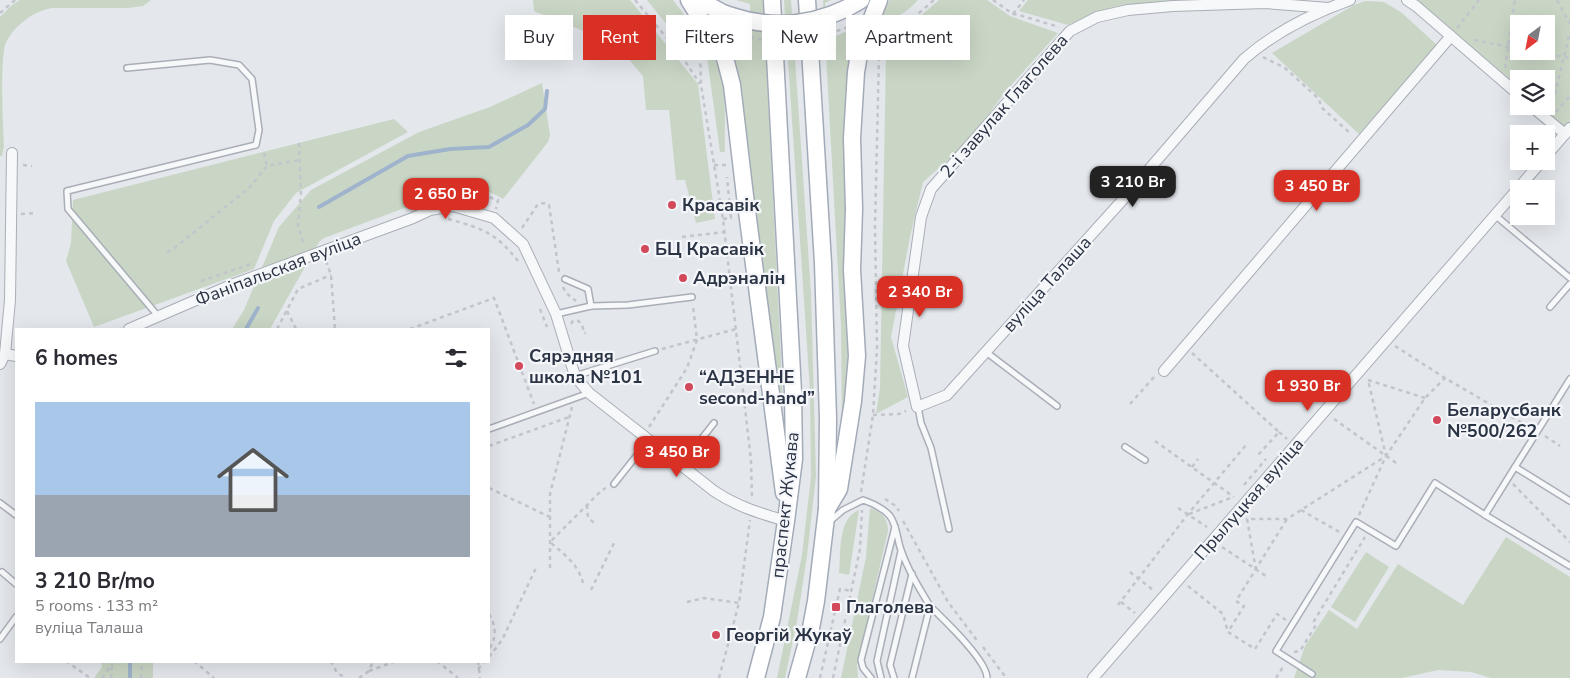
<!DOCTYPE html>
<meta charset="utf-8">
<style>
:root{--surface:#fff;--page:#f2f2f3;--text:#2b2b33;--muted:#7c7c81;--line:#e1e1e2;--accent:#d93025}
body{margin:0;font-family:"Nunito Sans",sans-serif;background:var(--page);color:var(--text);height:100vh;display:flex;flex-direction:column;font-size:19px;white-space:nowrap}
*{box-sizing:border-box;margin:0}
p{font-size:16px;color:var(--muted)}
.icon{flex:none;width:28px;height:28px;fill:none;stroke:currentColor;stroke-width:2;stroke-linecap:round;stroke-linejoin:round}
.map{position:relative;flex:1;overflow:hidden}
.drawer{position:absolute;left:15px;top:328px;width:475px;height:335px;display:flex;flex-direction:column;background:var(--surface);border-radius:0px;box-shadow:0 5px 20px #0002}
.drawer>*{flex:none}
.top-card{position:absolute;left:505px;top:15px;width:475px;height:45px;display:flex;gap:10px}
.needle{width:32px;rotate:212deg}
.buttons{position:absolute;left:1510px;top:15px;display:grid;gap:10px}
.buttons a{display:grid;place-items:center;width:45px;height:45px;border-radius:0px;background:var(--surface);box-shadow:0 5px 20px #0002;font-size:25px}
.price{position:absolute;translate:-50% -42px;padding:0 11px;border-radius:10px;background:var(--accent);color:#fff;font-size:16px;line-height:32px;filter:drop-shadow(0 1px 2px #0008)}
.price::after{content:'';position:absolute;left:50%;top:30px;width:15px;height:11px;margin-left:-8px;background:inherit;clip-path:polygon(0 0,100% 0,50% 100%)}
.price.current{background:#222;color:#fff}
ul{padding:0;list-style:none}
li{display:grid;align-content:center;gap:10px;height:265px;padding:0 20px}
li+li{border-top:1px solid var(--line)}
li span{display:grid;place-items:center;height:155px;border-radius:0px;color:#555}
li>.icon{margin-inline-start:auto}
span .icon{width:90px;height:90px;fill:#fffc;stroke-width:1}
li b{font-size:21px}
h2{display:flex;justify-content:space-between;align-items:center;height:60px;padding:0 20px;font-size:21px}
.pill{padding:0 18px;border-radius:0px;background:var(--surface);box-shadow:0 5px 20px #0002;font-size:18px;line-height:45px}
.pill.current{background:var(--accent);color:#fff}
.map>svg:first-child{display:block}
</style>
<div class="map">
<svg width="1570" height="678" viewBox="0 0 1570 678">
<rect width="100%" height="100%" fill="#e4e7ec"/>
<!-- green -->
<g fill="#c9d6c5" fill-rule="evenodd">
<path d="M20 0H151L143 6 128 8H52C33 11 12 27 5 45 0 66 3 121 4 146L2 156H0V17L12 5Z"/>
<polygon points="533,0 630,0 698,84 715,219 696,223 685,180 676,180 669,110 646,110 643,76 616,44 534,11"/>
<polygon points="647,0 673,0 704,41 692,49 684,46"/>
<polygon points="736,0 763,0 783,399 778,399 772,334 759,248 741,91 737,68 725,44 736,39 751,42 750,4"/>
<polygon points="784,0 791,0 811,293 816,476 807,556 797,621 785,678 777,678 802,555 811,477 810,391"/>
<polygon points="823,0 831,0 825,3 827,40 858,26 849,63 845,97 848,393 842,430 841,326"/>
<path d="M890 0H918C908 10 901 18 886 17L881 14Z"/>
<polygon points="939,0 987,0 1010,16 1058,33 1006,91 966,144 923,182 910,237 891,337 908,397 876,414 880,388 886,53 896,37"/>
<polygon points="1028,0 1210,0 1118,6 1090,15 1068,25 1019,11"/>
<path d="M1417 0H1570V121L1565 127 1541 106H1546V79H1519V87ZM1519 24H1546V51H1519Z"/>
<polygon points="1366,1 1384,2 1402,13 1437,45 1359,134 1272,53 1354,5"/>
<path d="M711 53C729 81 724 119 725 152H720L707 57Z"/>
<path d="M542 83 550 135 548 142 503 199C480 184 452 185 425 186L426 200 324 238 319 242 270 329H232L244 310 279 227 311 190 419 132 490 107Z"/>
<polygon points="394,119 408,132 296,193 274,221 254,269 94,327 66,261 71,243 73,200"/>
<path d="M870 508C882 511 888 519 888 531L857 665 858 678H841L866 557Z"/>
<path d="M859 510 849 575 839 573C841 553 837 519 859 510Z"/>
<polygon points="1506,537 1570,577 1570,678 1491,678 1471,672 1438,670 1402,678 1294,678 1305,646 1329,610 1357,629 1398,564 1463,605"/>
<polygon points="1366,552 1389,567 1355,622 1331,607"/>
<polygon points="101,661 153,661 153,678 94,678 102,667"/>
</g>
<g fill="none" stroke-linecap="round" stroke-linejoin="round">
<!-- stream -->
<g stroke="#9fb4cc" stroke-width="4">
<polyline points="319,207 408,156 450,149 489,147 528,125 545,109 547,91"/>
<polyline points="246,329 258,308"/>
<polyline points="130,678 130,661"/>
</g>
<defs>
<g id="service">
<polyline points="127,68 210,60 239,65 252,79 259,130 256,145 67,191 68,209 158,316"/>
<polyline points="1496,216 1570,278"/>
<polyline points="565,279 588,289 591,306"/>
<polyline points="1550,307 1570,284"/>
<polyline points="556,314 591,306 628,305 692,297"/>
<polyline points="986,352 1057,406"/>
<polyline points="575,376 655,351"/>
<polyline points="918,407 921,423 931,448 949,529"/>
<polyline points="489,429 589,393"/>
<polyline points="1125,447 1145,460"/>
<polyline points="681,465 714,423"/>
<polyline points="1515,467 1570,501"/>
<polyline points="614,484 649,440"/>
<polyline points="0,503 16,515"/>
<polyline points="1485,515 1570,566"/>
<path d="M829 522 843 510 863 500C872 503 883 508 890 516 897 526 897 539 901 550 908 570 919 588 930 606L912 678"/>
<polyline points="2,572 16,584"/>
<path d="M930 606C944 620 987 660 987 678"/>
<polyline points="0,639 16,617"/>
<polyline points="1312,674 1276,651 1356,522 1396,546 1435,483 1485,515 1570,379"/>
<polyline points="871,678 863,668 861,660 895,527"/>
<polyline points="881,678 877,661 901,551"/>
<polyline points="894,678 890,665 912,574"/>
</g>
<g id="minor">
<polyline points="1407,0 1416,6 1519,95"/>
<path d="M1328 8 1265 3 1173 6 1128 10 1097 17 1070 31 931 189 921 217 903 346 917 407 947 395 1127 195 1244 59C1274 33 1313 13 1350 0"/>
<polyline points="1531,106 1565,134"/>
<polyline points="1546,156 1570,128"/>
<path d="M129 329 231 285 413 218 430 210 453 206 494 218 523 244 556 314 575 376 589 393 714 491C738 507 759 513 786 521"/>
<polyline points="5,354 16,356"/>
<polyline points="0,364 5,354 10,300 12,153"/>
<polyline points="1164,371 1451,36"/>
<polyline points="1093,678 1542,161"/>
</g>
<g id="primary">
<polyline points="689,0 725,58 732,85 745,196 784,493"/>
<polyline points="699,0 723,13 732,16"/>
<polyline points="847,8 861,0"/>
<polyline points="827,509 839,489 853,401 857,356 852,270 854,209 852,138 856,72 860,49 879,0"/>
<polyline points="756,678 772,617 786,521 794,459 793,392 772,0"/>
<polyline points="797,678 811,628 816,601 827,509 828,418 823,263 807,0"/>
</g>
</defs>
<!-- service casing -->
<use href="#service" stroke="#a9aeb7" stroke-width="8"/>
<!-- minor casing -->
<use href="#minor" stroke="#a9aeb7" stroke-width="12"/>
<!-- primary casing -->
<use href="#primary" stroke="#a3abb8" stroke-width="19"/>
<!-- path -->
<g stroke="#c2c5cb" stroke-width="2.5" stroke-dasharray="4 4" stroke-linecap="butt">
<polyline points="635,0 681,55 700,84"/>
<polyline points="993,0 1013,14 1019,15 1059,27"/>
<polyline points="1557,0 1570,24"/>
<polyline points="0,13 15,0"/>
<polyline points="1013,14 1024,0"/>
<polyline points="883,28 895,34"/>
<polyline points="1457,28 1479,0"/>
<polyline points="1474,40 1519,49"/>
<polyline points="1533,51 1570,58"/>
<polyline points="681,55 700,51 701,85 723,219 751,460 752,500"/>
<polyline points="1263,57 1285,68 1319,99 1321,107 1351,134"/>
<polyline points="1505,68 1515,0"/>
<polyline points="1551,110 1570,32"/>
<polyline points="1556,112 1570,96"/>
<polyline points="299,143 301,193 298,226 304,246"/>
<polyline points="264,153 267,166"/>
<polyline points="23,165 32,166"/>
<polyline points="714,165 726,165 726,167"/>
<polyline points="428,201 427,193 468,190 498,200 496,209"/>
<polyline points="21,214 36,213"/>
<path d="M448 219C482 228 496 233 518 261"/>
<polyline points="723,219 731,218 727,177"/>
<polyline points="522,228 538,204 546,203 549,205 559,272"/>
<polyline points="682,237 724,232"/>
<polyline points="167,252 173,249 249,188 267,166 299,160"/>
<polyline points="326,261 331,275 335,329"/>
<polyline points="201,281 251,264"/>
<polyline points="563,287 566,293 576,301"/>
<polyline points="540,309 547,327"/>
<polyline points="287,311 296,329"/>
<polyline points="571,324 573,321 577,320 582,324 584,333 586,333"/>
<polyline points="277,329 298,289 331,275"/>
<polyline points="410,329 494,298 534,404"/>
<polyline points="1395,346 1445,378 1529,427"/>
<polyline points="662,349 736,329"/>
<polyline points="1192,353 1279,432 1258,455"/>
<polyline points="1368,380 1425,398"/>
<polyline points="1130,404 1154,377"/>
<polyline points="873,415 899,414 906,411"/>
<polyline points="1334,419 1399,465"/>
<polyline points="649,427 687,368 697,340 693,306"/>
<polyline points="1279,432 1287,439"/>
<polyline points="1545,436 1560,446"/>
<polyline points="1155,441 1234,497"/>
<polyline points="489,446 569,417"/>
<polyline points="1192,467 1198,459"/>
<polyline points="1513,484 1570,542"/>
<polyline points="1244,485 1266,459"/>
<polyline points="489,488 550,517"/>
<polyline points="861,492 873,415 877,349 875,226 879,55 895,34 934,0"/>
<polyline points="885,499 896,506 899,511"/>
<polyline points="587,505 588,517 596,525"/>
<polyline points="1178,508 1207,527"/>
<polyline points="1301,510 1341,533"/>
<polyline points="1189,514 1233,497"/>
<polyline points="1359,515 1386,456 1425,398 1445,378"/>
<polyline points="903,521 948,602 979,643"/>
<polyline points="1222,547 1266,576"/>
<polyline points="550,568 550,494 572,407"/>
<polyline points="1256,570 1247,519 1287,519 1386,456 1368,380"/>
<polyline points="1130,572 1153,590"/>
<path d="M583 583C578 564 565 555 550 542L602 490 606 488"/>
<polyline points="1188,586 1223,614 1228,632"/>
<polyline points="591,590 615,541"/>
<polyline points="687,602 704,598 739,603"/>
<polyline points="1121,602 1135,613"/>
<polyline points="1118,605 1188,514 1246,445"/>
<path d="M489 614C496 625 497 638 489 649"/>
<polyline points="1286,620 1277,614 1255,649 1228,632 1244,606 1236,601 1287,519"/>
<polyline points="983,647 1004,675 1004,678"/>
<polyline points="1294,652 1300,651 1316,625 1314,621 1320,611 1365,537"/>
<polyline points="489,657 502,640 536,568"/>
<polyline points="66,661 90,678"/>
<polyline points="194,661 214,678"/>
<polyline points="331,661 337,673 346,678"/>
<polyline points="437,661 458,678"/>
<polyline points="478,661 480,678"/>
<polyline points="478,669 485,661"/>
<polyline points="369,671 396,661"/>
<polyline points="102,678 112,664 112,661"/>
<polyline points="111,678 112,665"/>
<polyline points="141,678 142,661"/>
<polyline points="359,678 369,671 373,661"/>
<polyline points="719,678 739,603 750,520"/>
<polyline points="820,678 840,589 852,591"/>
<polyline points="833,678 860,549 862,510"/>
<polyline points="1276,678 1283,667"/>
</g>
<!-- service -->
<use href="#service" stroke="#f7f8fa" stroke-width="5"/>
<!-- minor -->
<use href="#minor" stroke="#f7f8fa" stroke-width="10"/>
<!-- primary -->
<use href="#primary" stroke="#fff" stroke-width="16"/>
<defs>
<path id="primary-bridge" d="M732 16C772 29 810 26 847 8"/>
</defs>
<!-- primary-bridge casing -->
<use href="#primary-bridge" stroke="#a3abb8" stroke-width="19" stroke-linecap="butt"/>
<!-- path-bridge -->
<path stroke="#c2c5cb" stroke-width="2.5" stroke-dasharray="4 4" stroke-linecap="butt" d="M750 37C784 47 823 38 855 24"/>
<!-- primary-bridge -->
<use href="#primary-bridge" stroke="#fff" stroke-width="16"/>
</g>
<!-- markers -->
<g fill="#d1495b" stroke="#f4f6f9" stroke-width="2">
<circle cx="672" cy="205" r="5"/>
<circle cx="645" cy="249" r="5"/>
<circle cx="683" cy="278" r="5"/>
<circle cx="519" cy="366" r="5"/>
<circle cx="689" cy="387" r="5"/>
<circle cx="1437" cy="420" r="5"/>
<rect x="831" y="602" width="10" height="10" rx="2.5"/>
<circle cx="716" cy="635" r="5"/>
</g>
<g text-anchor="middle" stroke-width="4.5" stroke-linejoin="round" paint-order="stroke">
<!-- street labels -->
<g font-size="18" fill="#2b3445" stroke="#f4f6f9">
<text transform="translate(1004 106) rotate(-49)" y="6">2-і завулак Глаголева</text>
<text transform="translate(278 269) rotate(-21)" y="6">Фаніпальская вуліца</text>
<text transform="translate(1047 284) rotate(-48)" y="6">вуліца Талаша</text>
<text transform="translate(1249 499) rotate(-49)" y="6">Прылуцкая вуліца</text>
<text transform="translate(785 505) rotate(-84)" y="6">праспект Жукава</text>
</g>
<!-- poi labels -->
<g font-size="18" font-weight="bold" fill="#2b3445" stroke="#f4f6f9" text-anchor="start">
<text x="682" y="211">Красавік</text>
<text x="655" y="255">БЦ Красавік</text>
<text x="693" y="284">Адрэналін</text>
<text x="529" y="362">Сярэдняя<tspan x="529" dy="21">школа №101</tspan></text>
<text x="699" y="383">“АДЗЕННЕ<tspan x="699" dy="21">second-hand”</tspan></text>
<text x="1447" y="416">Беларусбанк<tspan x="1447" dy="21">№500/262</tspan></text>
<text x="846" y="613">Глаголева</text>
<text x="726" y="641">Георгій Жукаў</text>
</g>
</g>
</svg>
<div class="buttons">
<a><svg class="needle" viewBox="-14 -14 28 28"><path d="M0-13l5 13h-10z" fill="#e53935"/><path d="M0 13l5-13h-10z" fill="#7c7c81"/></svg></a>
<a><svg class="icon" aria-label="layers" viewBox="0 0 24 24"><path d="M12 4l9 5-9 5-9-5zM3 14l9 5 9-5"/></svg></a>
<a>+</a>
<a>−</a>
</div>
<b class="price current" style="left:1133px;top:208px">3 210 Br</b>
<b class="price" style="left:1317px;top:212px">3 450 Br</b>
<b class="price" style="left:446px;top:220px">2 650 Br</b>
<b class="price" style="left:920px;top:318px">2 340 Br</b>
<b class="price" style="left:1308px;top:412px">1 930 Br</b>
<b class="price" style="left:677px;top:478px">3 450 Br</b>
<div class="top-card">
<a class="pill">Buy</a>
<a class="pill current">Rent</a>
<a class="pill">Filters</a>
<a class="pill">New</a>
<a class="pill">Apartment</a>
</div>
<section class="drawer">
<h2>6 homes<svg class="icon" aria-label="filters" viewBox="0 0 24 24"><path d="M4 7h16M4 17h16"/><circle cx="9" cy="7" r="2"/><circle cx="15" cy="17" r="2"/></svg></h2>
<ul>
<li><span style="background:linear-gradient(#a9c7e8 60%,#9aa5b1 0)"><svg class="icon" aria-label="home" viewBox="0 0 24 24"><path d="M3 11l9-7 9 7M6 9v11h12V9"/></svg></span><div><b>3 210 Br/mo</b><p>5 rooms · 133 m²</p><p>вуліца Талаша</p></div></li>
</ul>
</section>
</div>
